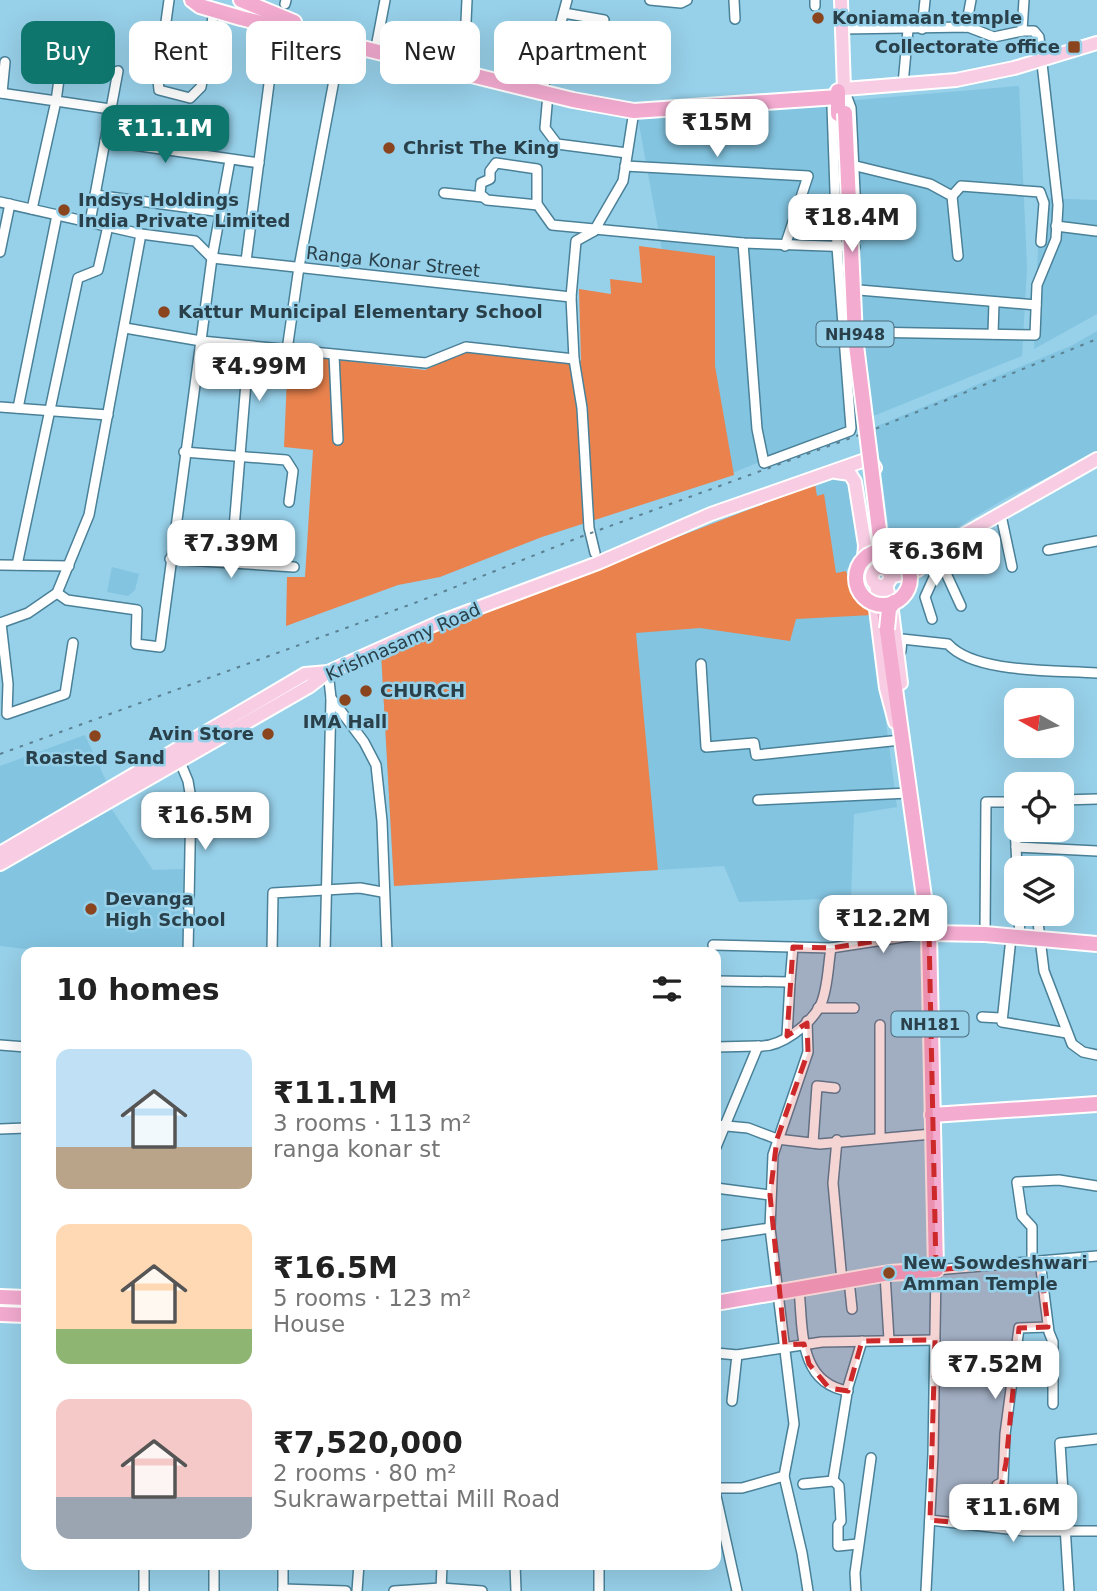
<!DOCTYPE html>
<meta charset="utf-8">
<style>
:root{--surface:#fff;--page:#f6f6f6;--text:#222;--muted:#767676;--accent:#0f766e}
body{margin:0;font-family:"DejaVu Sans",sans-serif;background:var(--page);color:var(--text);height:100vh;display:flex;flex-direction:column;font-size:26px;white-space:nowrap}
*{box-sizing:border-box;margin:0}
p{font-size:23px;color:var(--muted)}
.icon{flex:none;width:38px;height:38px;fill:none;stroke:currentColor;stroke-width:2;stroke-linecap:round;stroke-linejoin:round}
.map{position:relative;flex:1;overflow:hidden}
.side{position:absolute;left:21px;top:947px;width:700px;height:623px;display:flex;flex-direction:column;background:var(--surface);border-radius:14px;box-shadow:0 7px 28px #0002}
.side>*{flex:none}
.guide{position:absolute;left:21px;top:21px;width:700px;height:63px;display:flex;gap:14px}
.needle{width:46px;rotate:278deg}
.tools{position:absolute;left:1004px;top:688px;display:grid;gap:14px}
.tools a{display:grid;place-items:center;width:70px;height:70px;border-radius:14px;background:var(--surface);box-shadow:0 7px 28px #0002;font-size:35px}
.price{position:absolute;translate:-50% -60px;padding:0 16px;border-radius:14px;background:#fff;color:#222;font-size:23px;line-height:46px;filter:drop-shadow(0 2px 4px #0008)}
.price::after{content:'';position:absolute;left:50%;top:42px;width:21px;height:16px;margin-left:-10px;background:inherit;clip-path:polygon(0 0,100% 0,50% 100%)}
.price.selected{background:var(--accent);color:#fff}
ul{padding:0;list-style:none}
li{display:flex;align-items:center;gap:21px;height:175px;padding:0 35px}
li span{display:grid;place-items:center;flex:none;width:196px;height:140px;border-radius:14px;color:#555}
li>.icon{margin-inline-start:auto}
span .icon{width:84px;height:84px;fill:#fffc;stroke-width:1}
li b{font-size:30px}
h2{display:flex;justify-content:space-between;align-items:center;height:84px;padding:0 35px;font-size:30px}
.pill{padding:0 24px;border-radius:14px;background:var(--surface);box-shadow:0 7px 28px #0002;font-size:24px;line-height:63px}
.pill.selected{background:var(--accent);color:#fff}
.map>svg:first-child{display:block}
</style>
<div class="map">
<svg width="1097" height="1591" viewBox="0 0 1097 1591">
<rect width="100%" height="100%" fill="#97d0e9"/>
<!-- built -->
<g fill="#83c4e0">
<polygon points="1019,86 1027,268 1022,356 705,484 638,119"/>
<polygon points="1040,198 1097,200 1097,314 1034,349"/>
<polygon points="1097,331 1097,453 1008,497 908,557 891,545 877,441 870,441 870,429 1073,345"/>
<polygon points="841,474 848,477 862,545 846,571 853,595 872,615 897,807 854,814 851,898 739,902 724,866 394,886 381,652"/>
<polygon points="112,567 139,574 135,590 128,596 107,592"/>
<polygon points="85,735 108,785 0,849 0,766"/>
<polygon points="110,807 153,870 183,869 183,952 50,952 0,946 0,871"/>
</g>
<!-- green -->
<g fill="#e9824d">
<polygon points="639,246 715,256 715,366 734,475 542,537 440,577 398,585 286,626 287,577 305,577 313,450 284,447 288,354 425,370 464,352 581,361 579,289 611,294 610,279 642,283"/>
<polygon points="815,484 817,496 824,494 836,573 846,571 853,595 872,615 796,619 790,641 700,628 636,633 658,870 394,886 381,652"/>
</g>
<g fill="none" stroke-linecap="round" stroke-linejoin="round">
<defs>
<g id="minor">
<polyline points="169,0 158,80 159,90 190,98 201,87 214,11"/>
<polyline points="650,0 681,3 687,0"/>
<polyline points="734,0 735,19"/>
<polyline points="815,0 815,6"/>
<polyline points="285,4 286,0"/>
<polyline points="564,13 604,20"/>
<polyline points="966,27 971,0"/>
<polyline points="842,29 968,27 994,37 1022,31"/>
<polyline points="922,29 925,0"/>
<polyline points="377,42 385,0"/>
<polyline points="464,65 467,0"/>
<polyline points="60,72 56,101 110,109"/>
<polyline points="903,84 908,30"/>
<polyline points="544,85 567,0"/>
<polyline points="844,89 851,108 857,234"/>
<polyline points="0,93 56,101 32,209"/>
<polyline points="2,93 5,62"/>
<polyline points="548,94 545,128 557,144 627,153"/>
<polyline points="105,141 259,163"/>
<polyline points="625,166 808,176 785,246"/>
<polyline points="856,166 930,184 952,196 958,256"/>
<polyline points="444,193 483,197"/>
<polyline points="95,195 222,212"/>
<polyline points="952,196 961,186 1040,192 1044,203 1041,242"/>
<polyline points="0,202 141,234 195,241 212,258"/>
<polyline points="538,205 487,200 480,194 481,183 490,179 490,171 496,163 537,169 537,204 552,225 743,243 855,247"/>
<polyline points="90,222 118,71"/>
<polyline points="1056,226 1096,231"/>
<polyline points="594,231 576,241 571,297 574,359 582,408 589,528 595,553"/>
<polyline points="594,231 623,181 634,111"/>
<polyline points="743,243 757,429 764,463 850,431 851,428 837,247 832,106"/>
<polyline points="0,252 10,204"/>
<polyline points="212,258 571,297"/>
<polyline points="246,261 270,76 281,28"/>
<polyline points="859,290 1036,305"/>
<polyline points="125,328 201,341 426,363 466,347 574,359"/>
<polyline points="862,332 1035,335 1037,285 1056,239 1058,205 1039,37 1034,31 1022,31 1024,0"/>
<polyline points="993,334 994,302"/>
<polyline points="287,350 299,267 341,43"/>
<polyline points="334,355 338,440"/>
<polyline points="0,407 108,415"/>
<polyline points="18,408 57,215"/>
<polyline points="184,452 286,460 293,471 289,502"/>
<polyline points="1002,520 1012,567"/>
<polyline points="958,547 970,562"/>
<polyline points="1048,550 1097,541"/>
<polyline points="939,558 961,606"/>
<polyline points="170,559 294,567"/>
<polyline points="931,562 935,575 925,597 932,619"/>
<polyline points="0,565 69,566"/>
<polyline points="17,565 78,278 98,270 108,226"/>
<polyline points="231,565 249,346"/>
<polyline points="57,593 67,600 137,610 136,644 160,647 212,258 230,160"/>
<polyline points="0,623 28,613 57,593 89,515 141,234"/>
<polyline points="1,623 8,684 7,714 65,694 73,643"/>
<path d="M901 651 902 639 948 644C975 674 1057 670 1097 673"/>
<polyline points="701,664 706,747 754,743 756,755 901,740"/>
<polyline points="331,698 364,742 376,765 382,821 387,952"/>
<polyline points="178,757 188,781 191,799 188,952"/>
<polyline points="758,800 909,793"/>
<polyline points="1062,800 1097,799"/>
<polyline points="1014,803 1017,868"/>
<polyline points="1016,847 1097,851"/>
<polyline points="1019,914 1020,939"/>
<polyline points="1037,914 1044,971 1072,1044 1083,1052 1097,1055"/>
<polyline points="985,934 986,802 1017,802"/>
<polyline points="1011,938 1002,1022 1067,1033"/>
<polyline points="713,945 831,948 929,933"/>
<polyline points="272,952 273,893 360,888 382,892"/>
<polyline points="325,952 331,698 328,672"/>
<polyline points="716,981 790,982 793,947"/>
<polyline points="818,1008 854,1008"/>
<polyline points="982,1017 1000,1018"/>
<polyline points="807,1021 808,1052 773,1155 770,1228 794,1424 784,1476 802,1553 808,1591"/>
<polyline points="880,1025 880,1138"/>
<polyline points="787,1036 790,982"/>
<polyline points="0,1045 26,1047"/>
<polyline points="716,1047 758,1046"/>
<polyline points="716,1125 748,1128 777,1139 820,1144 932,1134"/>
<polyline points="0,1129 26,1128"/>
<polyline points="837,1140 833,1183 842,1281"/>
<polyline points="813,1143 817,1086 835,1088"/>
<path d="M716 1147 758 1046C781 1048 811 1024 821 1004 828 988 828 965 831 948"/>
<polyline points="716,1188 770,1195"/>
<polyline points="716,1236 770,1228"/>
<polyline points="1040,1261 1049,1332 1053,1342 1053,1404"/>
<polyline points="1032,1262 1032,1227 1022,1216 1017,1182 1059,1180 1097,1186"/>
<polyline points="885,1274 889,1340"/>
<polyline points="849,1280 852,1309"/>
<path d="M799 1289C803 1329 798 1383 848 1391"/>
<polyline points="716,1353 737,1355 732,1401"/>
<polyline points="737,1355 822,1342 935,1340"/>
<polyline points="803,1484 833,1481"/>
<polyline points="716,1488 742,1488 784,1476"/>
<polyline points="716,1496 737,1591"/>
<polyline points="930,1520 1024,1531 1097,1531"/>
<polyline points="993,1526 997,1485 1003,1482 1005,1434 1019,1328 1048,1327"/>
<polyline points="858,1544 838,1546 838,1525 841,1521 839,1486 833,1480 848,1387 862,1341"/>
<polyline points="144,1564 144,1591"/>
<polyline points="214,1564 214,1591"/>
<polyline points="283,1564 283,1591"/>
<polyline points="515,1564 516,1591"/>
<polyline points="283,1589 346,1591"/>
<polyline points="357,1591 359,1564"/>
<polyline points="394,1591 441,1588 482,1591"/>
<polyline points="441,1591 442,1564"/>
<polyline points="599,1591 599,1564"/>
<polyline points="856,1591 855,1573 871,1458"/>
<polyline points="926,1591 933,1455 936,1270 1097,1256"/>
<polyline points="1069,1591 1060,1443 1097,1439"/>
</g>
<g id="major">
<polyline points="841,0 844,89 956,80 1014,68 1097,43"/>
<polyline points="836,472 850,474 855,482 865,545 864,558"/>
<polyline points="907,567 1097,459"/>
<circle cx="881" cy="577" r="9"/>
<polyline points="885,569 914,556"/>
<polyline points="890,577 918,570"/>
<polyline points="886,584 892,611 901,683"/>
<polyline points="877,585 876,609 886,688 895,722"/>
<polyline points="0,853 305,674 328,672"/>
<polyline points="0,864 310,686 328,672 440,622 598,563 711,514 865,460 870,460 875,468"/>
</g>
<g id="highway">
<polyline points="192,0 200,6 241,18 573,100 634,111 838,97"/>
<polyline points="241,0 294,22"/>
<polyline points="838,114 838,91"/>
<polyline points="929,933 985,934 1097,944"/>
<polyline points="932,1115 1097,1104"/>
<polyline points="0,1297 26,1298"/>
<polyline points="716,1303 889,1273 936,1270 929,933 884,610 881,605"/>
<polyline points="0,1314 26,1315"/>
</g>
</defs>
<!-- minor casing -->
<use href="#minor" stroke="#4a8198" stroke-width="12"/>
<!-- major casing -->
<use href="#major" stroke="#fff" stroke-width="16"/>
<!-- highway casing -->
<use href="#highway" stroke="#fff" stroke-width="18"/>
<!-- minor -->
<use href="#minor" stroke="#fff" stroke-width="9"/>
<!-- major -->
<use href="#major" stroke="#f8cde3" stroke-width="12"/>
<!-- highway -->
<use href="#highway" stroke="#f3abd0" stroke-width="14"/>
<!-- rail -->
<polyline stroke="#5b8192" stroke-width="2" stroke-dasharray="3.5 7" stroke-linecap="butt" points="0,754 420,601 580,537 870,431 1097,339"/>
<defs>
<g id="highway-bridge">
<polyline points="845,113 855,337 881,546 887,551"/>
<circle cx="883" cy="578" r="27"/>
<polyline points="887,629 889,609 894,602"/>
</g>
</defs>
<!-- highway-bridge casing -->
<use href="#highway-bridge" stroke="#fff" stroke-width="18" stroke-linecap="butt"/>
<!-- highway-bridge -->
<use href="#highway-bridge" stroke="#f3abd0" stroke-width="14"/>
</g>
<!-- marked area -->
<path fill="#cd292a" fill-opacity="0.2" stroke="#cd292a" stroke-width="5" stroke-dasharray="14 9" stroke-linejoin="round" d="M929 933 936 1270 1040 1261 1048 1327 1019 1328 1006 1463 993 1526 930 1520 935 1340 862 1341 848 1391 829 1388 809 1364 804 1344 785 1345 770 1195 777 1139 808 1052 807 1023 787 1036 793 947 831 948Z"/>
<!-- markers -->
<g fill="#8a441e" stroke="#97d0e9" stroke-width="2.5">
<circle cx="818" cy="18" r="7"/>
<rect x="1067" y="40" width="14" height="14" rx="3.5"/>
<circle cx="389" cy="148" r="7"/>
<circle cx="64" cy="210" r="7"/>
<circle cx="164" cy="312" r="7"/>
<circle cx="366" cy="691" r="7"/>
<circle cx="345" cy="700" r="7"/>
<circle cx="268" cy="734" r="7"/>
<circle cx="95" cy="736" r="7"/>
<circle cx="91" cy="909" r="7"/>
<circle cx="889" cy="1273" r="7"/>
</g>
<g text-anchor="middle" stroke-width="5" stroke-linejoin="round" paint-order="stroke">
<!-- shield labels -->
<g fill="#97d0e9" stroke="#4a6b7a" stroke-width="2">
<rect x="816.5" y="321.5" width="77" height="25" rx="5"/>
<rect x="891.5" y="1011.5" width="77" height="25" rx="5"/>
</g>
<g font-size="16" font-weight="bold" fill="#29404a">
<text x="855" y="340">NH948</text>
<text x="930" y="1030">NH181</text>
</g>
<!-- poi labels -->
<g font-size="18" font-weight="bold" fill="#29404a" stroke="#97d0e9" text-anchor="start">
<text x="832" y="24">Koniamaan temple</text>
<text x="1060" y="53" text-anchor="end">Collectorate office</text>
<text x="403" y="154">Christ The King</text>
<text x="78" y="206">Indsys Holdings<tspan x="78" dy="21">India Private Limited</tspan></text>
<text x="178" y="318">Kattur Municipal Elementary School</text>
<text x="380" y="697">CHURCH</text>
<text x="345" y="728" text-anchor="middle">IMA Hall</text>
<text x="254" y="740" text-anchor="end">Avin Store</text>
<text x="95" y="764" text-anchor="middle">Roasted Sand</text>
<text x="105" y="905">Devanga<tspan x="105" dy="21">High School</tspan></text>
<text x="903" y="1269">New Sowdeshwari<tspan x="903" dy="21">Amman Temple</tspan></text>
</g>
<!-- street labels -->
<g font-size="18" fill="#29404a" stroke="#97d0e9">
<text transform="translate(393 262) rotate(6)" y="6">Ranga Konar Street</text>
<text transform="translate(403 642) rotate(-24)" y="6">Krishnasamy Road</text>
</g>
</g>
</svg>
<div class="tools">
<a><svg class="needle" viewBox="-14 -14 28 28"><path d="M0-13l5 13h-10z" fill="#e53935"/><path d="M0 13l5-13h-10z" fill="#767676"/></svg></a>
<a><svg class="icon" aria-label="locate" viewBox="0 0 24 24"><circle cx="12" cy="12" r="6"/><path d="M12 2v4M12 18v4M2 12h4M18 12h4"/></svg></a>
<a><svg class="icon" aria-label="layers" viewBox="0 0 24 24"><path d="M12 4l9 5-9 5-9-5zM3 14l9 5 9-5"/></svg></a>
</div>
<b class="price" style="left:717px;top:159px">₹15M</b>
<b class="price selected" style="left:165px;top:165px">₹11.1M</b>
<b class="price" style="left:852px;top:254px">₹18.4M</b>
<b class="price" style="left:259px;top:403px">₹4.99M</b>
<b class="price" style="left:231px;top:580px">₹7.39M</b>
<b class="price" style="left:936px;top:588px">₹6.36M</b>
<b class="price" style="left:205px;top:852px">₹16.5M</b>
<b class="price" style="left:883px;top:955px">₹12.2M</b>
<b class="price" style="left:995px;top:1401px">₹7.52M</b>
<b class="price" style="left:1013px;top:1544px">₹11.6M</b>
<div class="guide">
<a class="pill selected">Buy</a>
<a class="pill">Rent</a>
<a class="pill">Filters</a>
<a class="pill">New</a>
<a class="pill">Apartment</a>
</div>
<section class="side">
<h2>10 homes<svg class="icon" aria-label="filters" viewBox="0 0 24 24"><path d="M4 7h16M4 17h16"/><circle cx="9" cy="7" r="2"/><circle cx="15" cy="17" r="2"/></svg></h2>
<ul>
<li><span style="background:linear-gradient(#bfe0f5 70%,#b9a48a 0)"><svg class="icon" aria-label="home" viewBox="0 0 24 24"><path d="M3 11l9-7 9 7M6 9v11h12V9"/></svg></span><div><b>₹11.1M</b><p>3 rooms · 113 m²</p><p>ranga konar st</p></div></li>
<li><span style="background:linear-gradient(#ffd9b3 75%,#8fb573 0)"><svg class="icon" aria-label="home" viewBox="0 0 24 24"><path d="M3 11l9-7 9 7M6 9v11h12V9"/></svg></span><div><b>₹16.5M</b><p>5 rooms · 123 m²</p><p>House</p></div></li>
<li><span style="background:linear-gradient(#f6c9c9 70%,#9aa5b1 0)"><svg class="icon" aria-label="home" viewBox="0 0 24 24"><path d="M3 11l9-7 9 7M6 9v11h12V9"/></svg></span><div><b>₹7,520,000</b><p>2 rooms · 80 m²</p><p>Sukrawarpettai Mill Road</p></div></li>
</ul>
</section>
</div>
